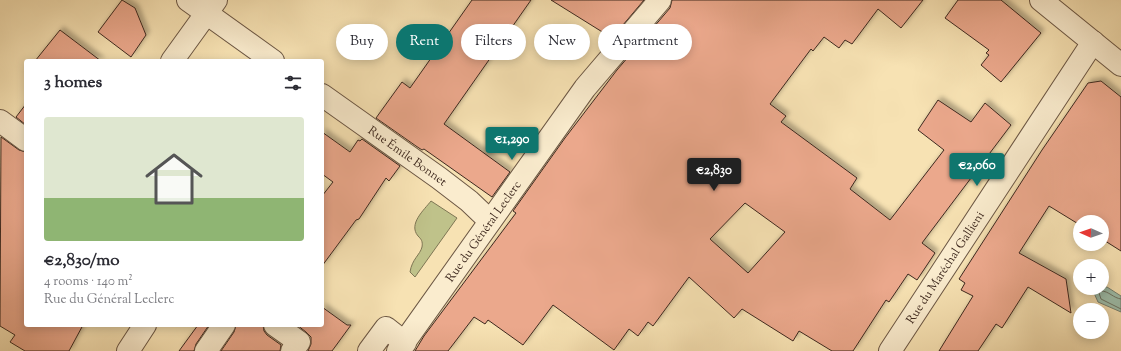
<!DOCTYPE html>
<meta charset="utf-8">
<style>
:root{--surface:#fff;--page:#f7f7f7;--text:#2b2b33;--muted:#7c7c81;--accent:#0f766e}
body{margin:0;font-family:"Sorts Mill Goudy",serif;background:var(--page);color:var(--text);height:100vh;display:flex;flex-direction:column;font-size:15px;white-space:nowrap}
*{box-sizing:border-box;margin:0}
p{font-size:13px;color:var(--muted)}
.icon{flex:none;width:22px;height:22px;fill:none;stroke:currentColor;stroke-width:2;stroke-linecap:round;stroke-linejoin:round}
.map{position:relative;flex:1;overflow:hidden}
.side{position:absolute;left:24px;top:59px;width:300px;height:268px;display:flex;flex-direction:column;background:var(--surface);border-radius:4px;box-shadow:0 2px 10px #0003}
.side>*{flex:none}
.guide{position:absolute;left:336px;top:24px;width:380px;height:36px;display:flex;gap:8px}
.needle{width:26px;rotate:272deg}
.buttons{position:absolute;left:1073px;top:215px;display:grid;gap:8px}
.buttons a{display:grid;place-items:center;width:36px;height:36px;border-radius:50%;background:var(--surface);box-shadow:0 2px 10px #0003;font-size:20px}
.price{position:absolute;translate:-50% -34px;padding:0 9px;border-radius:4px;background:var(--accent);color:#fff;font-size:13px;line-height:26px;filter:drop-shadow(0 1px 2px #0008)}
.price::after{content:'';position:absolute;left:50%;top:24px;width:12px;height:9px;margin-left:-6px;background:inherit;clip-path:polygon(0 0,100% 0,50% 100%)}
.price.on{background:#222;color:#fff}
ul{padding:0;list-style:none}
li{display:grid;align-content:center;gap:8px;height:212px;padding:0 20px}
li span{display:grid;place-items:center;height:124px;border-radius:4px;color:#555}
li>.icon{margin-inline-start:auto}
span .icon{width:72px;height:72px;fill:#fffc;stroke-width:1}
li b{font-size:17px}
h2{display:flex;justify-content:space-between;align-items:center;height:48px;padding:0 20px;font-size:17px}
.pill{padding:0 14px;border-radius:18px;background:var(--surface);box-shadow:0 2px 10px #0003;font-size:14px;line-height:36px}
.pill.on{background:var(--accent);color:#fff}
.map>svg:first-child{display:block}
</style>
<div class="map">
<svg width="1121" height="351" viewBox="0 0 1121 351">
<defs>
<filter id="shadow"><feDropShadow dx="3.5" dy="-3.5" stdDeviation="2" flood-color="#0004"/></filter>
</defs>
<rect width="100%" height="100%" fill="#f7e2b3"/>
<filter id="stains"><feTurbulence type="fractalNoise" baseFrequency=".005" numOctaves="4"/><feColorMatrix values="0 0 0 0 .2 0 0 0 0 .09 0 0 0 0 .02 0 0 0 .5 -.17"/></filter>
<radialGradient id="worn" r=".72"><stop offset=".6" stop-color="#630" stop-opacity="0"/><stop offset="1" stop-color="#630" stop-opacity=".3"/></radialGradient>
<!-- green -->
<path fill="#bfc28a" stroke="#7e7654" d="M431 201 457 218 415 277 410 272C412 259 420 255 422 247 423 241 421 239 418 236 408 224 424 210 431 201Z"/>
<!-- water -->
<polygon fill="#9dbeab" stroke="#778273" points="1107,287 1121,296 1121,312 1098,302 1094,293 1098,288"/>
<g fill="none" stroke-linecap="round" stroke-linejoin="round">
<!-- shore -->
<path stroke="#6e7465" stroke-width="1" d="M1121 299C1113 298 1109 291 1101 291L1099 293 1101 299 1121 309"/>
</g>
<!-- building -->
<g fill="#eba88c" stroke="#3e291f" fill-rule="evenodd" filter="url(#shadow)">
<polygon points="122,0 135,8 146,35 131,57 98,32"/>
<polygon points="472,0 531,0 444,124 510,172 492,197 424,149 422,150 416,146 376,118 402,82 410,88"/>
<polygon points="551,0 644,0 612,38"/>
<path d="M672 0H923L901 28 878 9 852 44 845 40 839 48 824 37 813 51 811 49 770 104 786 116 781 122 857 178 850 189 890 220 944 150 918 130 938 100 971 122 985 103 1011 125 922 243 935 253 917 280 908 274 889 302 886 300 853 351H832L799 331 793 341 742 309 734 318 689 277 653 326 648 322 638 336 629 329 614 350 553 305 523 345 488 320 485 324 474 317 448 351H415L424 336 516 213 513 211 565 138 617 70 670 8ZM745 203 785 232 748 273 710 239Z"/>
<polygon points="958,0 1001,0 1041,33 1001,82 981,65 989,55 986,53 989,50 945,18"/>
<polygon points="60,30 101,61 35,61"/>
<polygon points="1101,81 1121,97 1121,251 1102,239 1102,222 1080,222 1080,225 1049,206 1019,253 1066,279 1071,313 1028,287 1002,328 996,324 978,351 939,351 973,296 961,290 965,283 959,279 1042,150 1088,83"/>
<polygon points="26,104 26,125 16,117"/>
<polygon points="322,132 350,152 358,140 360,141 362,139 400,166 389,181 386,178 359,219 356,220 322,266 322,196 333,182 322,174"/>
<polygon points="1,137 19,150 26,152 26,325 83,325 69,351 25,351 10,342 15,335 0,326"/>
<polygon points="322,307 347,325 351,325 332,351 308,351 311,344 311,337 306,332 297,325 322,325"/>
<polygon points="198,325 209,325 196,344 194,351 179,351"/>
<polygon points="236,325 263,325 264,331 267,335 281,345 280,351 221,351 234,332"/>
</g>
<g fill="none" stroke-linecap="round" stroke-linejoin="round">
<defs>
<g id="minor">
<polyline points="188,0 273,61"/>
<polyline points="1041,0 1121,65"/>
<polyline points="172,61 216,0"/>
<path id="s1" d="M322 95 439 178 469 201 490 221"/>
<polyline points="0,121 26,140"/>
<polyline points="275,325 299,342 292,351"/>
<polyline points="128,351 145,325"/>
<polyline points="206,351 224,325"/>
<polyline points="369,351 386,328 405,343"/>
<path id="s2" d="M398 351 585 88 660 0"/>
<path id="s3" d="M890 351 1093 42"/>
</g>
</defs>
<!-- minor casing -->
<use href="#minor" stroke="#6c5744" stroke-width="24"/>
<!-- minor -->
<use href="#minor" stroke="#faecce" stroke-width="22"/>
</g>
<g text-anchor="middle" stroke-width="3" stroke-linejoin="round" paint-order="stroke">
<!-- street labels -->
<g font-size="12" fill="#3e291f" stroke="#faecce">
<text dy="4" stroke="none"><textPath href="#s1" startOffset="105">Rue Émile Bonnet</textPath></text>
<text dy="4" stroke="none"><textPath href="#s2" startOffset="147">Rue du Général Leclerc</textPath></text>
<text dy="4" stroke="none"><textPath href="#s3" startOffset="100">Rue du Maréchal Gallieni</textPath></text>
</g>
</g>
<rect width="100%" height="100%" filter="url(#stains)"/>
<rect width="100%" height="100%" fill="url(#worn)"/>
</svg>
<div class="buttons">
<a><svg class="needle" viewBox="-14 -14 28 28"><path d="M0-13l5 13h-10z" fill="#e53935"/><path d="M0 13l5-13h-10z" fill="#7c7c81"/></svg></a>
<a>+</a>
<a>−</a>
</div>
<b class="price" style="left:512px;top:161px">€1,290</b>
<b class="price" style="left:977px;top:187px">€2,060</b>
<b class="price on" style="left:714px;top:192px">€2,830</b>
<div class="guide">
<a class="pill">Buy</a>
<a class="pill on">Rent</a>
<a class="pill">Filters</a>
<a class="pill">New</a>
<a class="pill">Apartment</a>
</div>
<section class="side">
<h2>3 homes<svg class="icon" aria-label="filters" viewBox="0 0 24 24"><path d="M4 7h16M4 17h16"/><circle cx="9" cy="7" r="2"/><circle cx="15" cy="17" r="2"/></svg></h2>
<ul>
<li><span style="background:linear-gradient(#dfe7d0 65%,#8fb573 0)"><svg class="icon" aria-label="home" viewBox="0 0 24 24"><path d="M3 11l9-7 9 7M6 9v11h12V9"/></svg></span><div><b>€2,830/mo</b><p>4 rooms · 140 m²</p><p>Rue du Général Leclerc</p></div></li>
</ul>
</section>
</div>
